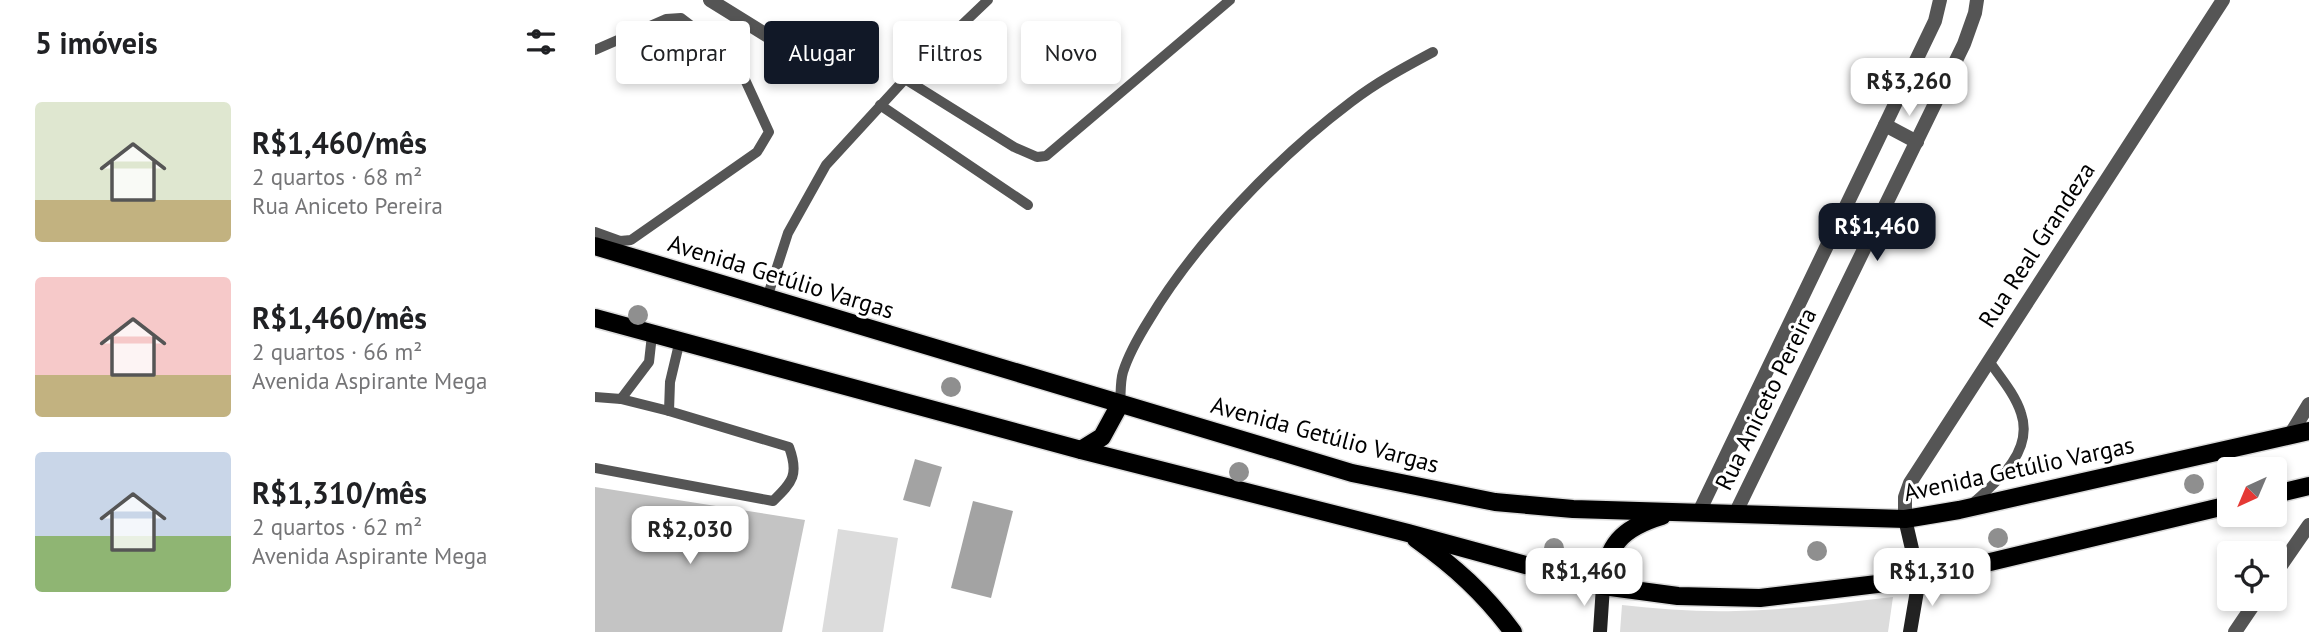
<!DOCTYPE html>
<html lang="pt">
<meta charset="utf-8">
<style>
:root{--surface:#fff;--page:#f2f2f2;--text:#202124;--muted:#757577;--accent:#111827}
body{margin:0;font-family:"PT Sans",sans-serif;background:var(--page);color:var(--text);height:100vh;display:flex;flex-direction:column;font-size:26px;white-space:nowrap}
*{box-sizing:border-box;margin:0}
p{font-size:23px;color:var(--muted)}
.icon{flex:none;width:38px;height:38px;fill:none;stroke:currentColor;stroke-width:2;stroke-linecap:round;stroke-linejoin:round}
.map{position:relative;flex:1;overflow:hidden}
.drawer{display:flex;flex-direction:column;background:var(--surface);width:595px}
.drawer>*{flex:none}
.guide{position:absolute;left:21px;top:21px;width:665px;height:63px;display:flex;gap:14px}
.needle{width:46px;rotate:224deg}
.tools{position:absolute;left:1622px;top:457px;display:grid;gap:14px}
.tools a{display:grid;place-items:center;width:70px;height:70px;border-radius:7px;background:var(--surface);box-shadow:0 4px 10px #0003;font-size:35px}
.price{position:absolute;translate:-50% -60px;padding:0 16px;border-radius:14px;background:#fff;color:#222;font-size:23px;line-height:46px;filter:drop-shadow(0 2px 4px #0008)}
.price::after{content:'';position:absolute;left:50%;top:42px;width:21px;height:16px;margin-left:-10px;background:inherit;clip-path:polygon(0 0,100% 0,50% 100%)}
.price.selected{background:var(--accent);color:#fff}
ul{padding:0;list-style:none}
li{display:flex;align-items:center;gap:21px;height:175px;padding:0 35px}
li span{display:grid;place-items:center;flex:none;width:196px;height:140px;border-radius:7px;color:#555}
li>.icon{margin-inline-start:auto}
span .icon{width:84px;height:84px;fill:#fffc;stroke-width:1}
li b{font-size:30px}
h2{display:flex;justify-content:space-between;align-items:center;height:84px;padding:0 35px;font-size:30px}
.chip{padding:0 24px;border-radius:7px;background:var(--surface);box-shadow:0 4px 10px #0003;font-size:24px;line-height:63px}
.chip.selected{background:var(--accent);color:#fff}
main{display:flex;flex:1;min-height:0}
.map>svg:first-child{display:block}
</style>
<main>
<section class="drawer">
<h2>5 imóveis<svg class="icon" aria-label="filters" viewBox="0 0 24 24"><path d="M4 7h16M4 17h16"/><circle cx="9" cy="7" r="2"/><circle cx="15" cy="17" r="2"/></svg></h2>
<ul>
<li><span style="background:linear-gradient(#dfe7d0 70%,#c2b280 0)"><svg class="icon" aria-label="home" viewBox="0 0 24 24"><path d="M3 11l9-7 9 7M6 9v11h12V9"/></svg></span><div><b>R$1,460/mês</b><p>2 quartos · 68 m²</p><p>Rua Aniceto Pereira</p></div></li>
<li><span style="background:linear-gradient(#f6c9c9 70%,#c2b280 0)"><svg class="icon" aria-label="home" viewBox="0 0 24 24"><path d="M3 11l9-7 9 7M6 9v11h12V9"/></svg></span><div><b>R$1,460/mês</b><p>2 quartos · 66 m²</p><p>Avenida Aspirante Mega</p></div></li>
<li><span style="background:linear-gradient(#c9d6e8 60%,#8fb573 0)"><svg class="icon" aria-label="home" viewBox="0 0 24 24"><path d="M3 11l9-7 9 7M6 9v11h12V9"/></svg></span><div><b>R$1,310/mês</b><p>2 quartos · 62 m²</p><p>Avenida Aspirante Mega</p></div></li>
</ul>
</section>
<div class="map">
<svg width="1714" height="632" viewBox="0 0 1714 632">
<rect width="100%" height="100%" fill="#fff"/>
<!-- green -->
<g fill="#dcdcdc">
<polygon points="243,529 303,538 288,632 227,632"/>
<path d="M1298 597 1293 632H1025L1027 605C1065 609 1103 612 1141 611 1193 610 1246 603 1298 597Z"/>
</g>
<!-- water -->
<g fill="#a3a3a3">
<polygon points="320,459 347,467 335,507 308,500"/>
<polygon points="378,501 418,511 396,598 356,588"/>
</g>
<!-- building -->
<polygon fill="#c4c4c4" points="0,487 210,520 187,632 0,632"/>
<g fill="none" stroke-linecap="round" stroke-linejoin="round">
<defs>
<g id="primary">
<polyline points="0,246 757,473 900,502 978,509 1310,519 1364,510 1714,431"/>
<polyline points="0,318 486,450 813,533 1008,586 1083,596 1165,598 1324,579 1634,505"/>
<polyline points="486,450 507,437 525,404"/>
<polyline points="1680,494 1714,486"/>
<path d="M821 539C860 567 889 593 918 632"/>
<path d="M1008 586C1011 545 1027 528 1067 516"/>
</g>
</defs>
<!-- primary casing -->
<use href="#primary" stroke="#dbdbdb" stroke-width="21"/>
<!-- service -->
<g stroke="#555" stroke-width="10">
<polyline points="0,50 71,19 86,18 141,60 174,132 162,152 36,240 25,241 0,232"/>
<polyline points="310,79 419,147 442,157 451,156 635,0"/>
<polyline points="285,105 433,205"/>
<polyline points="172,298 193,233 231,165 310,79 393,0"/>
<polyline points="0,397 26,399 54,362 57,335"/>
<polyline points="26,399 74,411"/>
<path d="M525 404C526 394 525 382 528 372 534 353 544 336 554 320 601 241 683 157 756 102 782 82 810 67 838 52"/>
<path d="M0 468 178 501C198 482 204 474 194 447L74 411 75 382 85 340"/>
<path d="M1377 504C1403 481 1439 451 1426 413 1420 394 1405 377 1394 361"/>
</g>
<!-- minor -->
<g stroke="#555" stroke-width="14">
<polyline points="115,0 215,62"/>
<polyline points="1695,435 1714,404"/>
<polyline points="1310,519 1310,497 1315,483 1628,0"/>
<polyline points="1680,574 1714,525"/>
<polyline points="1640,632 1663,598"/>
</g>
<!-- tertiary -->
<g stroke="#555" stroke-width="14">
<polyline points="1290,125 1322,142"/>
<polyline points="1104,512 1340,21 1345,0"/>
<polyline points="1140,514 1369,44 1380,13 1382,0"/>
</g>
<!-- secondary -->
<g stroke="#222" stroke-width="14">
<polyline points="1310,519 1324,579 1315,632"/>
<polyline points="1005,632 1008,586"/>
</g>
<!-- primary -->
<use href="#primary" stroke="#000" stroke-width="18"/>
</g>
<!-- trees -->
<g fill="#8f8f8f">
<circle cx="43" cy="315" r="10"/>
<circle cx="356" cy="387" r="10"/>
<circle cx="644" cy="472" r="10"/>
<circle cx="1599" cy="484" r="10"/>
<circle cx="1403" cy="538" r="10"/>
<circle cx="959" cy="548" r="10"/>
<circle cx="1222" cy="551" r="10"/>
</g>
<g text-anchor="middle" stroke-width="6" stroke-linejoin="round" paint-order="stroke">
<!-- street labels -->
<g font-size="24" fill="#000" stroke="#fff">
<text transform="translate(1442 245) rotate(-57)" y="8">Rua Real Grandeza</text>
<text transform="translate(186 277) rotate(17)" y="8">Avenida Getúlio Vargas</text>
<text transform="translate(1171 399) rotate(-64)" y="8">Rua Aniceto Pereira</text>
<text transform="translate(730 435) rotate(15)" y="8">Avenida Getúlio Vargas</text>
<text transform="translate(1424 469) rotate(-12)" y="8">Avenida Getúlio Vargas</text>
</g>
</g>
</svg>
<div class="tools">
<a><svg class="needle" viewBox="-14 -14 28 28"><path d="M0-13l5 13h-10z" fill="#e53935"/><path d="M0 13l5-13h-10z" fill="#757577"/></svg></a>
<a><svg class="icon" aria-label="locate" viewBox="0 0 24 24"><circle cx="12" cy="12" r="6"/><path d="M12 2v4M12 18v4M2 12h4M18 12h4"/></svg></a>
</div>
<b class="price" style="left:1314px;top:118px">R$3,260</b>
<b class="price selected" style="left:1282px;top:263px">R$1,460</b>
<b class="price" style="left:95px;top:566px">R$2,030</b>
<b class="price" style="left:989px;top:608px">R$1,460</b>
<b class="price" style="left:1337px;top:608px">R$1,310</b>
<div class="guide">
<a class="chip">Comprar</a>
<a class="chip selected">Alugar</a>
<a class="chip">Filtros</a>
<a class="chip">Novo</a>
</div>
</div>
</main>
